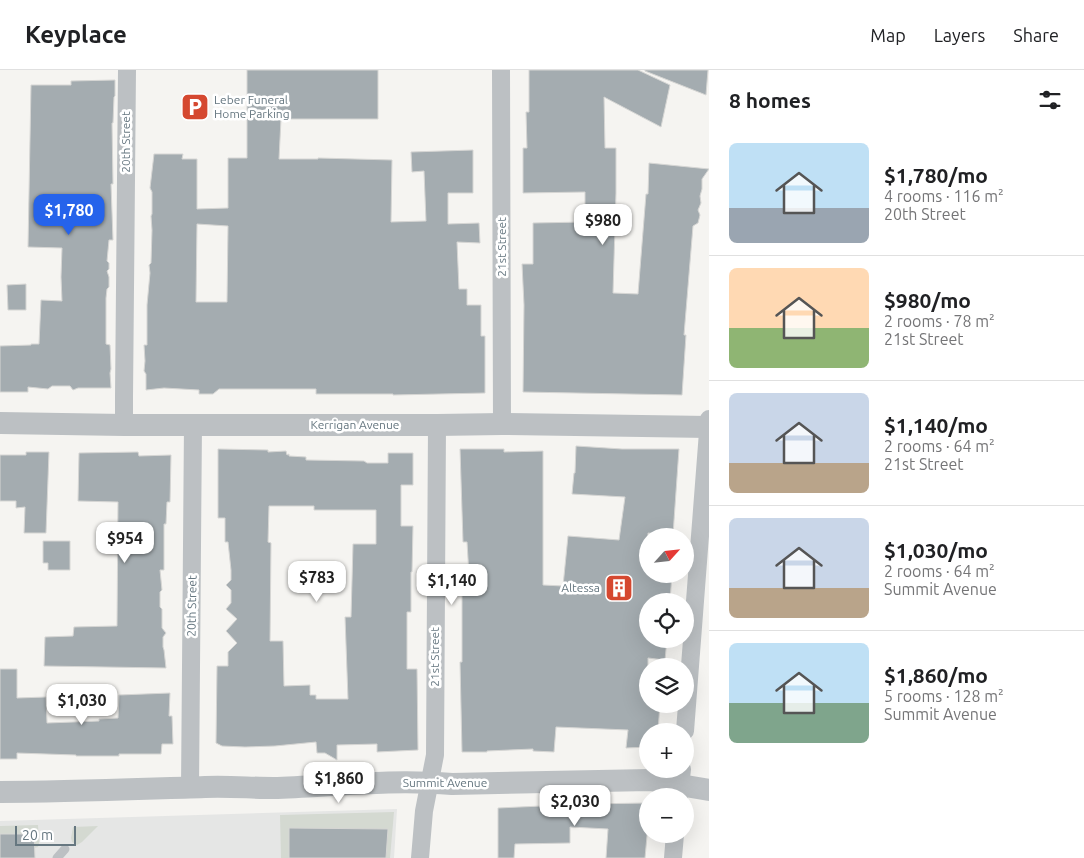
<!DOCTYPE html>
<meta charset="utf-8">
<style>
:root{--surface:#fff;--page:#f6f6f6;--text:#202124;--muted:#757577;--line:#e0e0e0;--accent:#2563eb}
body{margin:0;font-family:Ubuntu,sans-serif;background:var(--page);color:var(--text);height:100vh;display:flex;flex-direction:column;font-size:19px;white-space:nowrap}
*{box-sizing:border-box;margin:0}
p{font-size:16px;color:var(--muted)}
.icon{flex:none;width:28px;height:28px;fill:none;stroke:currentColor;stroke-width:2;stroke-linecap:round;stroke-linejoin:round}
.map{position:relative;flex:1;overflow:hidden}
.side{display:flex;flex-direction:column;background:var(--surface);width:375px}
.side>*{flex:none}
.needle{width:32px;rotate:63deg}
.fabs{position:absolute;left:639px;top:458px;display:grid;gap:10px}
.fabs a{display:grid;place-items:center;width:55px;height:55px;border-radius:50%;background:var(--surface);box-shadow:0 5px 20px #0002;font-size:25px}
.scale{position:absolute;left:15px;bottom:12px;width:61px;box-sizing:border-box;padding-left:5px;border:2px solid #667780;border-top:0;font-size:14px;line-height:18px;white-space:nowrap;color:#667780;-webkit-text-stroke:4px #fff;paint-order:stroke}
.price{position:absolute;translate:-50% -42px;padding:0 11px;border-radius:10px;background:#fff;color:#222;font-size:16px;line-height:32px;filter:drop-shadow(0 1px 2px #0008)}
.price::after{content:'';position:absolute;left:50%;top:30px;width:15px;height:11px;margin-left:-8px;background:inherit;clip-path:polygon(0 0,100% 0,50% 100%)}
.price.active{background:var(--accent);color:#fff}
ul{padding:0;list-style:none}
li{display:flex;align-items:center;gap:15px;height:125px;padding:0 20px}
li+li{border-top:1px solid var(--line)}
li span{display:grid;place-items:center;flex:none;width:140px;height:100px;border-radius:8px;color:#555}
li>.icon{margin-inline-start:auto}
span .icon{width:60px;height:60px;fill:#fffc;stroke-width:1}
li b{font-size:21px}
h2{display:flex;justify-content:space-between;align-items:center;height:60px;padding:0 20px;font-size:21px}
header{display:flex;align-items:center;gap:30px;box-sizing:border-box;height:70px;padding:0 25px;background:var(--surface);border-bottom:1px solid var(--line)}
header strong{font-size:24px}
nav{display:flex;gap:28px;margin-inline-start:auto;font-size:18px}
main{display:flex;flex:1;min-height:0}
.map>svg:first-child{display:block}
</style>
<header>
<strong>Keyplace</strong>
<nav><a>Map</a><a>Layers</a><a>Share</a></nav>
</header>
<main>
<div class="map">
<svg width="709" height="788" viewBox="0 0 709 788">
<rect width="100%" height="100%" fill="#f5f4f1"/>
<!-- built -->
<polygon fill="#e5e6e5" points="397,739 394,788 0,788 0,751"/>
<!-- green -->
<g fill="#d4d9d1">
<polygon points="394,742 390,788 281,788 280,745"/>
<polygon points="38,755 39,774 38,777 34,778 34,764 0,764 0,756"/>
<polygon points="98,756 82,772 77,775 72,772 71,768 73,757"/>
</g>
<!-- building -->
<g fill="#a4acb0" stroke="#d6d6d4" fill-rule="evenodd">
<path d="M247 0H378V49H281L279 89H318V88L392 90 391 152 426 151 424 101 412 102 411 82 473 80V123H448V154L479 153 480 173 457 172 459 219H467V235H481V266H485V323L393 325V324H316V319H219L213 324H199V320L164 318 146 320V304L144 301 145 291 144 275H147V235L150 203 149 195 151 193 152 160 151 146 152 144V122L150 118 154 84H183L182 89H197V139L228 138V88H247ZM197 154 228 156 227 232H196Z"/>
<polygon points="529,0 638,0 670,15 661,57 604,27 605,78 616,78 616,123 613,223 638,224 646,124 648,124 649,93 709,99 702,109 702,119 700,126 701,133 698,140 700,145 698,153 693,156 684,265 686,265 682,325 523,322 524,235 522,194 533,194 533,153 585,152 585,122 523,123 523,78 527,78 526,42 529,42"/>
<polygon points="645,0 708,0 706,25 645,1"/>
<polygon points="115,10 115,26 114,27 113,53 112,53 113,114 111,114 113,170 109,170 107,191 109,193 109,199 107,201 109,207 109,217 107,219 106,228 106,274 110,275 111,299 110,303 111,318 78,318 73,320 70,316 52,316 48,319 28,317 28,322 0,322 0,276 31,275 31,274 39,274 41,230 62,231 61,207 62,178 28,177 31,15 71,15 71,11"/>
<polygon points="26,214 26,240 8,240 7,215"/>
<polygon points="576,376 622,379 679,379 673,465 648,463 648,504 672,504 670,531 648,531 648,569 667,569 665,590 648,588 648,634 660,634 658,661 648,661 648,677 626,678 628,660 556,657 554,682 533,681 533,679 487,681 487,682 462,682 460,592 462,592 462,521 467,521 466,508 469,505 467,472 463,472 460,379 504,379 504,382 543,381 543,515 563,516 568,466 619,470 625,427 572,424 574,403 575,403"/>
<path d="M218 379 268 380V382L286 381 287 385 289 384V386L306 387V390L364 391 367 393H388V383H413V415H401V456H413L412 502H411V542H407V599H417L418 680 377 682V674L337 675V690L325 683H317L316 672 275 676 245 677 222 676 216 673 217 596H228V582L237 573 226 561 237 549 226 539 231 533V520L226 515 231 510V500L228 472H225V448H218ZM269 436H314V440H376V474H353L351 547H345L348 629H316V625H310V615L284 616 283 571H270L271 473 268 472Z"/>
<polygon points="26,382 49,382 46,463 24,463 25,437 16,438 16,431 0,431 0,385 26,385"/>
<polygon points="138,382 139,386 171,385 170,432 167,432 166,454 164,454 164,500 160,500 162,520 160,522 160,537 162,539 162,558 166,563 163,567 163,577 164,580 166,598 44,596 45,567 73,566 74,557 117,556 118,432 78,431 79,383"/>
<polygon points="43,471 70,471 70,500 48,500 48,493 43,493"/>
<polygon points="0,599 17,599 17,628 46,627 47,653 99,651 99,649 118,648 119,625 170,623 169,646 172,646 173,674 162,674 161,684 119,684 119,686 76,686 76,685 17,683 17,689 0,689"/>
<polygon points="648,733 648,755 645,788 606,788 608,759 570,757 570,773 515,774 514,788 498,788 498,738 585,734"/>
<polygon points="289,758 388,759 386,788 289,788"/>
<polygon points="0,764 34,764 35,788 0,788"/>
</g>
<g fill="none" stroke-linecap="round" stroke-linejoin="round">
<!-- service -->
<polyline stroke="#bcc0c3" stroke-width="9" points="57,788 65,779"/>
<!-- minor -->
<g stroke="#bcc0c3" stroke-width="18">
<polyline points="501,0 502,354"/>
<polyline points="124,355 124,327 127,0"/>
<polyline points="685,661 709,349"/>
<polyline points="190,718 193,354"/>
<polyline points="679,726 682,699"/>
<polyline points="420,788 424,741 435,685 437,355"/>
<polyline points="673,788 675,764"/>
</g>
<!-- tertiary -->
<g stroke="#bcc0c3" stroke-width="22">
<polyline points="0,353 124,355 437,355 502,354 709,357"/>
<path d="M0 722C68 722 137 719 205 717 228 716 251 718 273 718 332 716 392 709 452 714L650 710 709 720"/>
</g>
</g>
<!-- icons -->
<defs>
<symbol id="parking-square" viewBox="-11 -11 22 22"><rect x="-9" y="-9" width="18" height="18" rx="4" fill="#d54830" stroke="#fff"/><path d="M-3.5-5.5H1a3.5 3.5 0 0 1 0 7H-1V5.5H-3.5ZM-1-3.4V-.6H.8a1.4 1.4 0 0 0 0-2.8Z" fill="#fff"/></symbol>
<symbol id="building-square" viewBox="-11 -11 22 22"><rect x="-9" y="-9" width="18" height="18" rx="4" fill="#d54830" stroke="#fff"/><path d="M-4-6H4V6H1V3H-1V6H-4ZM-2.5-4.3h1.7v1.8h-1.7ZM.8-4.3h1.7v1.8H.8ZM-2.5-1h1.7V.8h-1.7ZM.8-1h1.7V.8H.8Z" fill="#fff"/></symbol>
</defs>
<g fill-rule="evenodd">
<use href="#parking-square" x="179" y="21" width="32" height="32"/>
<use href="#building-square" x="603" y="502" width="32" height="32"/>
</g>
<g text-anchor="middle" stroke-width="5" stroke-linejoin="round" paint-order="stroke">
<!-- poi labels -->
<g font-size="12" fill="#667780" stroke="#fff" text-anchor="start">
<text x="214" y="34">Leber Funeral<tspan x="214" dy="14">Home Parking</tspan></text>
<text x="600" y="522" text-anchor="end">Altessa</text>
</g>
<!-- street labels -->
<g font-size="12" fill="#667780" stroke="#fff">
<text transform="translate(126 72) rotate(-90)" y="4">20th Street</text>
<text transform="translate(502 177) rotate(-90)" y="4">21st Street</text>
<text x="355" y="359">Kerrigan Avenue</text>
<text transform="translate(192 536) rotate(-89)" y="4">20th Street</text>
<text transform="translate(435 587) rotate(-90)" y="4">21st Street</text>
<text x="445" y="717">Summit Avenue</text>
</g>
</g>
</svg>
<div class="fabs">
<a><svg class="needle" viewBox="-14 -14 28 28"><path d="M0-13l5 13h-10z" fill="#e53935"/><path d="M0 13l5-13h-10z" fill="#757577"/></svg></a>
<a><svg class="icon" aria-label="locate" viewBox="0 0 24 24"><circle cx="12" cy="12" r="6"/><path d="M12 2v4M12 18v4M2 12h4M18 12h4"/></svg></a>
<a><svg class="icon" aria-label="layers" viewBox="0 0 24 24"><path d="M12 4l9 5-9 5-9-5zM3 14l9 5 9-5"/></svg></a>
<a>+</a>
<a>−</a>
</div>
<div class="scale">20 m</div>
<b class="price active" style="left:69px;top:166px">$1,780</b>
<b class="price" style="left:603px;top:176px">$980</b>
<b class="price" style="left:125px;top:494px">$954</b>
<b class="price" style="left:317px;top:533px">$783</b>
<b class="price" style="left:452px;top:536px">$1,140</b>
<b class="price" style="left:82px;top:656px">$1,030</b>
<b class="price" style="left:339px;top:734px">$1,860</b>
<b class="price" style="left:575px;top:757px">$2,030</b>
</div>
<section class="side">
<h2>8 homes<svg class="icon" aria-label="filters" viewBox="0 0 24 24"><path d="M4 7h16M4 17h16"/><circle cx="9" cy="7" r="2"/><circle cx="15" cy="17" r="2"/></svg></h2>
<ul>
<li><span style="background:linear-gradient(#bfe0f5 65%,#9aa5b1 0)"><svg class="icon" aria-label="home" viewBox="0 0 24 24"><path d="M3 11l9-7 9 7M6 9v11h12V9"/></svg></span><div><b>$1,780/mo</b><p>4 rooms · 116 m²</p><p>20th Street</p></div></li>
<li><span style="background:linear-gradient(#ffd9b3 60%,#8fb573 0)"><svg class="icon" aria-label="home" viewBox="0 0 24 24"><path d="M3 11l9-7 9 7M6 9v11h12V9"/></svg></span><div><b>$980/mo</b><p>2 rooms · 78 m²</p><p>21st Street</p></div></li>
<li><span style="background:linear-gradient(#c9d6e8 70%,#b9a48a 0)"><svg class="icon" aria-label="home" viewBox="0 0 24 24"><path d="M3 11l9-7 9 7M6 9v11h12V9"/></svg></span><div><b>$1,140/mo</b><p>2 rooms · 64 m²</p><p>21st Street</p></div></li>
<li><span style="background:linear-gradient(#c9d6e8 70%,#b9a48a 0)"><svg class="icon" aria-label="home" viewBox="0 0 24 24"><path d="M3 11l9-7 9 7M6 9v11h12V9"/></svg></span><div><b>$1,030/mo</b><p>2 rooms · 64 m²</p><p>Summit Avenue</p></div></li>
<li><span style="background:linear-gradient(#bfe0f5 60%,#7fa58c 0)"><svg class="icon" aria-label="home" viewBox="0 0 24 24"><path d="M3 11l9-7 9 7M6 9v11h12V9"/></svg></span><div><b>$1,860/mo</b><p>5 rooms · 128 m²</p><p>Summit Avenue</p></div></li>
</ul>
</section>
</main>
